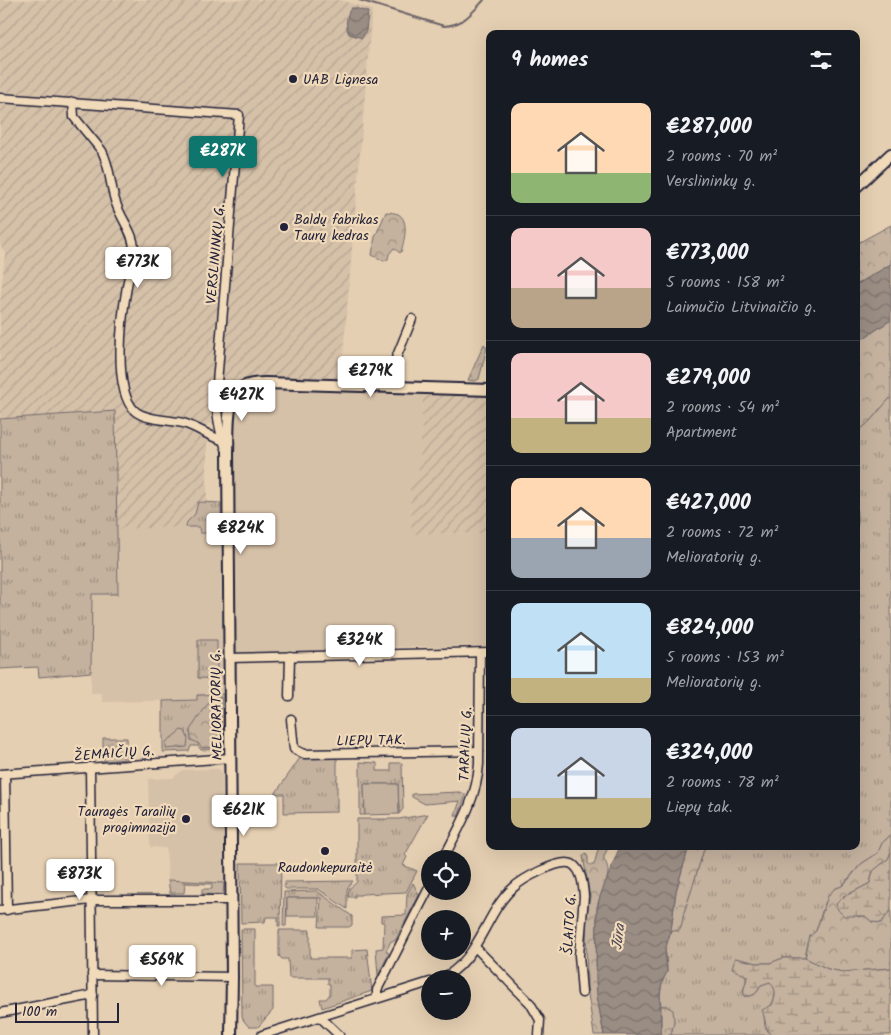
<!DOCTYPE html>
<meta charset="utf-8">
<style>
:root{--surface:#171b24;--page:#20242c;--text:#f1f3f6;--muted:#9ea1a6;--line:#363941;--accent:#0f766e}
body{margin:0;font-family:Kalam,sans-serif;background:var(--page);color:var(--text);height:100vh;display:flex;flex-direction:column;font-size:19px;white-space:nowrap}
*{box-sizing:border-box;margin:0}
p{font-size:16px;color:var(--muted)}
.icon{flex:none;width:28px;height:28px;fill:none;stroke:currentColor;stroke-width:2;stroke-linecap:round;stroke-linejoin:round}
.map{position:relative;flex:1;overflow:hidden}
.sheet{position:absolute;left:486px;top:30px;width:374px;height:820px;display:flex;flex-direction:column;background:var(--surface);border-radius:10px;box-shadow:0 5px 20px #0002}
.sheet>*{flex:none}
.controls{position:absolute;left:421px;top:850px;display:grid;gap:10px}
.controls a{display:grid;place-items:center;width:50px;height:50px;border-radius:50%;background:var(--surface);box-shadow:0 5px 20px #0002;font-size:25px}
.scale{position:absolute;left:15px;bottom:12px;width:104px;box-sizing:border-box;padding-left:5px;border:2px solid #22223b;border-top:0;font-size:14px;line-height:18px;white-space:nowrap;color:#22223b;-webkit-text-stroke:4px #f1dab9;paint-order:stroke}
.price{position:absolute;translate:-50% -42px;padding:0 11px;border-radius:5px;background:#fff;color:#222;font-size:16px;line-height:32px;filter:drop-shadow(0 1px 2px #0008)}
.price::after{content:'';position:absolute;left:50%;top:30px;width:15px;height:11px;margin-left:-8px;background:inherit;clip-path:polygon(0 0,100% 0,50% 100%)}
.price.active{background:var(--accent);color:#fff}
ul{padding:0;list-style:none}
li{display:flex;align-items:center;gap:15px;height:125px;padding:0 25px}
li+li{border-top:1px solid var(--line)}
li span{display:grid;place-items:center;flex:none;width:140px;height:100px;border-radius:10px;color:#555}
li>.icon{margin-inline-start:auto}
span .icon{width:60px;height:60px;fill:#fffc;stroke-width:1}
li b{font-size:21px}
h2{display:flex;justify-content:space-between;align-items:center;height:60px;padding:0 25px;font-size:21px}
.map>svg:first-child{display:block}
</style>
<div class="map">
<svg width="891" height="1035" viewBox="0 0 891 1035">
<defs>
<pattern id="industrial-furrows" width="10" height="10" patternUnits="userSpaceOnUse" patternTransform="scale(1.25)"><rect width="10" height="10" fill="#d5c0a8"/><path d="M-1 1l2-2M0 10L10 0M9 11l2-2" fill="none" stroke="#b7a592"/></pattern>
<pattern id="grass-tufts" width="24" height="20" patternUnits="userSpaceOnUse" patternTransform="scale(1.25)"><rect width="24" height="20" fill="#c4b29e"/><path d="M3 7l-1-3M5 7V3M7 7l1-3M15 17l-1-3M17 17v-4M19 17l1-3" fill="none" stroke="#9f9082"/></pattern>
<pattern id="forest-crowns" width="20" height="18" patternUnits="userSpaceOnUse" patternTransform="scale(1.25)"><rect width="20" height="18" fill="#c4b29e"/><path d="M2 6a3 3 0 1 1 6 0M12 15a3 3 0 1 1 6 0" fill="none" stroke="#9f9082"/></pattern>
<pattern id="wetland-marsh" width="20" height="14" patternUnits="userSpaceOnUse" patternTransform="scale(1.25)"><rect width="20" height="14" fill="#c4b29e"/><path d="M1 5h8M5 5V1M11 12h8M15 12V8" fill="none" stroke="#9f9082"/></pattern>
<pattern id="water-waves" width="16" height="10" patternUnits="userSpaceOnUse" patternTransform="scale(1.25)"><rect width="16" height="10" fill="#9a8d84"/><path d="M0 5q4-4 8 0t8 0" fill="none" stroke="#7d736d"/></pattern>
</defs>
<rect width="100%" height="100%" fill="#e5cfb2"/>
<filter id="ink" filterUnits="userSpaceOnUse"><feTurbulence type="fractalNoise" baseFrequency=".02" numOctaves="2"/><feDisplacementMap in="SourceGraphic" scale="10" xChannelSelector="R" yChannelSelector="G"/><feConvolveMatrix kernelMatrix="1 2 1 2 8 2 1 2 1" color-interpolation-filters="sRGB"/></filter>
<g filter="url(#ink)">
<!-- built -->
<g fill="#d5c0a8">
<polygon points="271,388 423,391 420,465 410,488 411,534 490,533 490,646 371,647 369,655 234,658 233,454 235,410 238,401 246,392 256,389"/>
<polygon points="200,526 200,533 221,533 223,694 197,695 197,700 102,702 102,693 91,693 92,593 118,594 116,529"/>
<polygon points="216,769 219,769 222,774 224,883 168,880 166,848 150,847 148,779 173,778 183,770"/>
</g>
<!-- industrial -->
<g fill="url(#industrial-furrows)">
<polygon points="0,0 340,0 372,10 341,380 265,379 244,381 234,387 227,399 225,423 207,424 207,502 198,502 195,514 187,522 186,527 116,529 115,412 0,419 0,304 5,253 0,245"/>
<polygon points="423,391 490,394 490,533 411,534 410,488 420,465"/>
</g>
<!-- grass -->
<g fill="url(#grass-tufts)" stroke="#736a6c">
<path d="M891 397V835L882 843 878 853 861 864 842 886 834 889 824 905 816 931 808 943 805 958H783L770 963H757L735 958C743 971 750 975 743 990L744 996C754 997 757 994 761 985L770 982C781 993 772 1004 764 1015L765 1027 771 1035H671L674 1021 666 1006H661L660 995 662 982 667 972V966L665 950 671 930 679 931C683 925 682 919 684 912 692 890 698 868 705 846H856V585L858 571 856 529 858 524 856 504V433L868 423Z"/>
<polygon points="115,411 118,594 92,594 91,672 39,677 38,667 0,669 0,419"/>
<polygon points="198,502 221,503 221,533 200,533 199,527 186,527 187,522 195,514"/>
<polygon points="198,640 217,640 217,671 221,672 221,679 198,678"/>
<polygon points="223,694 224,749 201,750 198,746 191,746 189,751 163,752 163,701 197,700 197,695"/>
<polygon points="103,738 127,738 128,759 103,761"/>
<polygon points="302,755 337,755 337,812 284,813 284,794 275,794"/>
<polygon points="360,762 377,763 377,771 391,771 391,763 402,763 403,809 399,814 398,784 364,784 365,815 360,815"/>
<polygon points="428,814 405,855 407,857 403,865 417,871 406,892 362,894 361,895 355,895 355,897 348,897 349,889 357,882 357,819 399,819"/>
<polygon points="240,863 281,863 280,926 278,926 278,917 266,917 265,922 241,923"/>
<polygon points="168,880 224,883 223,895 202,894 202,889 212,889 212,884 185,883 184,893 170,893"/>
<polygon points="353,881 347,889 347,909 318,889 286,889 284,887 285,882"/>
<polygon points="413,883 419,895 395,941 391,941 386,951 389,953 378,976 376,949 383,948 384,922 381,922 381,916 406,915 407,894"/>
<polygon points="317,891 352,916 352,925 349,927 319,927 321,898 287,898 286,926 283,926 284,892"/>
<polygon points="241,929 255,929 255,987 273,987 273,1010 258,1027 249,1027 244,1021 242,1017"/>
<polygon points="279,930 310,930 310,958 352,958 352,950 367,949 372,991 322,1008 320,999 326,999 330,994 330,984 328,984 328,978 289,978 288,959 282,959 279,956"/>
</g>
<!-- forest -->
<g fill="url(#forest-crowns)" stroke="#736a6c">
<path d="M386 212C390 212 395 213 398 214 410 220 404 242 401 252L400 253 394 248 389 254 388 259 384 261 372 255 375 237Z"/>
<polygon points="891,225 891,264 856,285 856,244"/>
<polygon points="891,320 891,397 868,423 856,433 856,343"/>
<polygon points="484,344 487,348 479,379 475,381 468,380"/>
<polygon points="215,697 221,697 222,747 202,748 198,743 191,740 190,730 207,705"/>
<polygon points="181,730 185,731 188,738 187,747 166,749 166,742"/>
<polygon points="459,792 465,794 465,797 458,817 455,815 460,801 425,804 412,797 412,794"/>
<polygon points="891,835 891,852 888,859 873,871 870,883 849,894 843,896 858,917 865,916 872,922 881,923 891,910 891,968 842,972 828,969 805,958 810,936 816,931 828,896 834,889 842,886 849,879 861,864 878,853 882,843"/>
<path d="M599 846H609L604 856V860C615 873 600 892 597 907 596 916 598 925 597 934 595 973 596 997 604 1035H594L587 987 586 920 590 897 583 856 586 854 588 857V863L590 865H594Z"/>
<path d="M689 846H705C698 868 692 890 684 912 682 919 683 925 679 931L671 930 676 891Z"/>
<polygon points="661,1006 666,1006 673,1010 674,1021 671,1035 661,1035"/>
</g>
<!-- wetland -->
<g fill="url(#wetland-marsh)" stroke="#736a6c">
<path d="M891 852V910L881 923 872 922 865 916H844L838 910 836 904C845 894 859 890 870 883L873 871 888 859Z"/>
<path d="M735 958 757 963H770L783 958H805L828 969 843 972 891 968V1035H771C764 1026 766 1020 762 1010L772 1005C776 996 777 990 770 982L761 985C757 993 754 997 744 996 742 988 747 984 747 976L732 969Z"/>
</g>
<!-- pitch -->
<g fill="#c4b29e" stroke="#736a6c">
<polygon points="364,784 398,784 399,814 365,815"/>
<rect x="287" y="898" width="31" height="18"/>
</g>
<!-- water -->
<g fill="url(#water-waves)" stroke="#6a6267">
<path d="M351 8H355L368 12 366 31 362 38 349 34C345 27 346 15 351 8Z"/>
<polygon points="891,264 891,320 856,343 856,285"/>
<polygon points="620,846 689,846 676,891 671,930 665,950 667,972 662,982 660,995 661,1035 604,1035 597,996 596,979 597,910 600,896"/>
</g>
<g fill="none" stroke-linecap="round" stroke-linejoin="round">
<!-- stream -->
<path stroke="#6a6267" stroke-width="2" d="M359 0 444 26C463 25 472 13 484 0"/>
<defs>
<g id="minor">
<path d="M0 98 239 115 216 395C217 415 219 434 228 453"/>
<path d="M73 102 74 117 102 151C111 168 110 189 117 206 122 220 134 234 134 249 135 261 129 274 127 286 122 315 112 390 135 411 145 420 170 420 183 423 197 427 208 436 222 440"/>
<polyline points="386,387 392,368 412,319"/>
<polyline points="229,658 490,652"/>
<polyline points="289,696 290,656"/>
<polyline points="291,719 294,749 304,754 479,751"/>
<polyline points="90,767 93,1035"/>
<polyline points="0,774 231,758"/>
<polyline points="5,774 7,910"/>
<path d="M443 859C459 828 477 799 479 764L480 653"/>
<polyline points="0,910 91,900 232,900"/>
<polyline points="475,947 530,1003 540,1020 539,1035"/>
<polyline points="92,975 232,977"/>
<path d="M439 979C478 965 485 912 513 888 522 879 560 858 572 864 582 870 583 885 584 896L579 955 582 993"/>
<polyline points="377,998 377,990 430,886"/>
<polyline points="0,1013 93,995"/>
<polyline points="320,1017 339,1035"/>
<polyline points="262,1035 430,982"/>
</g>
<g id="major">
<polyline points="856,187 891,154"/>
<path d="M231 1035 232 977 228 453C229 436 225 398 241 388 248 384 257 383 265 383L490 390"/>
</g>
</defs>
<!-- minor casing -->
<use href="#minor" stroke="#22223b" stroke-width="11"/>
<!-- major casing -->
<use href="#major" stroke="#22223b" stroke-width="14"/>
<!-- minor -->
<use href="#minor" stroke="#f1dab9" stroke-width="8"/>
<!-- major -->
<use href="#major" stroke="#f1dab9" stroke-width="10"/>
</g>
</g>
<!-- markers -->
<g fill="#22223b" stroke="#f1dab9" stroke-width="2">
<circle cx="293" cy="79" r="5"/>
<circle cx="284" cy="227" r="5"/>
<circle cx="186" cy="819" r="5"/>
<circle cx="325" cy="851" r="5"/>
</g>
<g text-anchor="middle" stroke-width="4.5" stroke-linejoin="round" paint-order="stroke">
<!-- poi labels -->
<g font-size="14" fill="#22223b" stroke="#f1dab9" text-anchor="start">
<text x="303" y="84">UAB Lignesa</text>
<text x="294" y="224">Baldų fabrikas<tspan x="294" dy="16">Taurų kedras</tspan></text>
<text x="176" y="816" text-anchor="end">Tauragės Tarailių<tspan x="176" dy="16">progimnazija</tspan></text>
<text x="325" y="872" text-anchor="middle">Raudonkepuraitė</text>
</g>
<!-- street labels -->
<g font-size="14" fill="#22223b" stroke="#f1dab9">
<text transform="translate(215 254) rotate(-85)" y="5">VERSLININKŲ G.</text>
<text transform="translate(216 705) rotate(-91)" y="5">MELIORATORIŲ G.</text>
<text transform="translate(371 740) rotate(-1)" y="5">LIEPŲ TAK.</text>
<text transform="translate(465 744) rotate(-88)" y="5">TARAILIŲ G.</text>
<text transform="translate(114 753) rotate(-4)" y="5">ŽEMAIČIŲ G.</text>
<text transform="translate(569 924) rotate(-87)" y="5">ŠLAITO G.</text>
</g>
<!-- water labels -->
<g font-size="15" font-style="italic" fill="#4c4755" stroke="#f1dab9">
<text transform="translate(618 937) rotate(-83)" y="5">Jūra</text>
</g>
</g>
</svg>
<div class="controls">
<a><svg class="icon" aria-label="locate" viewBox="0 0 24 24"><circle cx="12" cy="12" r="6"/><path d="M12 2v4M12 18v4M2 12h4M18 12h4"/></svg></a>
<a>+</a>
<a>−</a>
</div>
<div class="scale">100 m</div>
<b class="price active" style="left:223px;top:178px">€287K</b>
<b class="price" style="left:138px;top:289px">€773K</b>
<b class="price" style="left:371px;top:398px">€279K</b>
<b class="price" style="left:242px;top:422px">€427K</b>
<b class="price" style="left:241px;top:555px">€824K</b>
<b class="price" style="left:360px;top:667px">€324K</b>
<b class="price" style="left:244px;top:837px">€621K</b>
<b class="price" style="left:80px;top:901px">€873K</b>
<b class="price" style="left:162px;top:987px">€569K</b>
<section class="sheet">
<h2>9 homes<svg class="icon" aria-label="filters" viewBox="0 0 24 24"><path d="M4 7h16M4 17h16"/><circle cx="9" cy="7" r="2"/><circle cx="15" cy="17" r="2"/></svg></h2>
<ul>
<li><span style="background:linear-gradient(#ffd9b3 70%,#8fb573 0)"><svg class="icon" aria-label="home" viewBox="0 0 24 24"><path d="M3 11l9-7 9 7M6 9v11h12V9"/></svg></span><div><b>€287,000</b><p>2 rooms · 70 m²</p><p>Verslininkų g.</p></div></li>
<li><span style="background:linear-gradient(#f6c9c9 60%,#b9a48a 0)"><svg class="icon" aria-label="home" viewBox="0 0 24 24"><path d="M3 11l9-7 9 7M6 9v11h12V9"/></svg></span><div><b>€773,000</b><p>5 rooms · 158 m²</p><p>Laimučio Litvinaičio g.</p></div></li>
<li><span style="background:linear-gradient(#f6c9c9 65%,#c2b280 0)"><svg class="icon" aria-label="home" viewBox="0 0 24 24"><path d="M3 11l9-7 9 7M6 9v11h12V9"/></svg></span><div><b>€279,000</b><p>2 rooms · 54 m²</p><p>Apartment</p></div></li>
<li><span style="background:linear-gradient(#ffd9b3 60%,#9aa5b1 0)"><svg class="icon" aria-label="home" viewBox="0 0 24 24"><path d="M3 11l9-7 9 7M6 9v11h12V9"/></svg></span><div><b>€427,000</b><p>2 rooms · 72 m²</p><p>Melioratorių g.</p></div></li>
<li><span style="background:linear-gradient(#bfe0f5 75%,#c2b280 0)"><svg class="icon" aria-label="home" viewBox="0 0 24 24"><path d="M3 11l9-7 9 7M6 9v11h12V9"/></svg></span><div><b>€824,000</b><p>5 rooms · 153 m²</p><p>Melioratorių g.</p></div></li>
<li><span style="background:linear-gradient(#c9d6e8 70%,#c2b280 0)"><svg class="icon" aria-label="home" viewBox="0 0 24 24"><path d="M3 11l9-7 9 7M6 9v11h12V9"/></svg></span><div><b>€324,000</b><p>2 rooms · 78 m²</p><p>Liepų tak.</p></div></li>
</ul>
</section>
</div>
